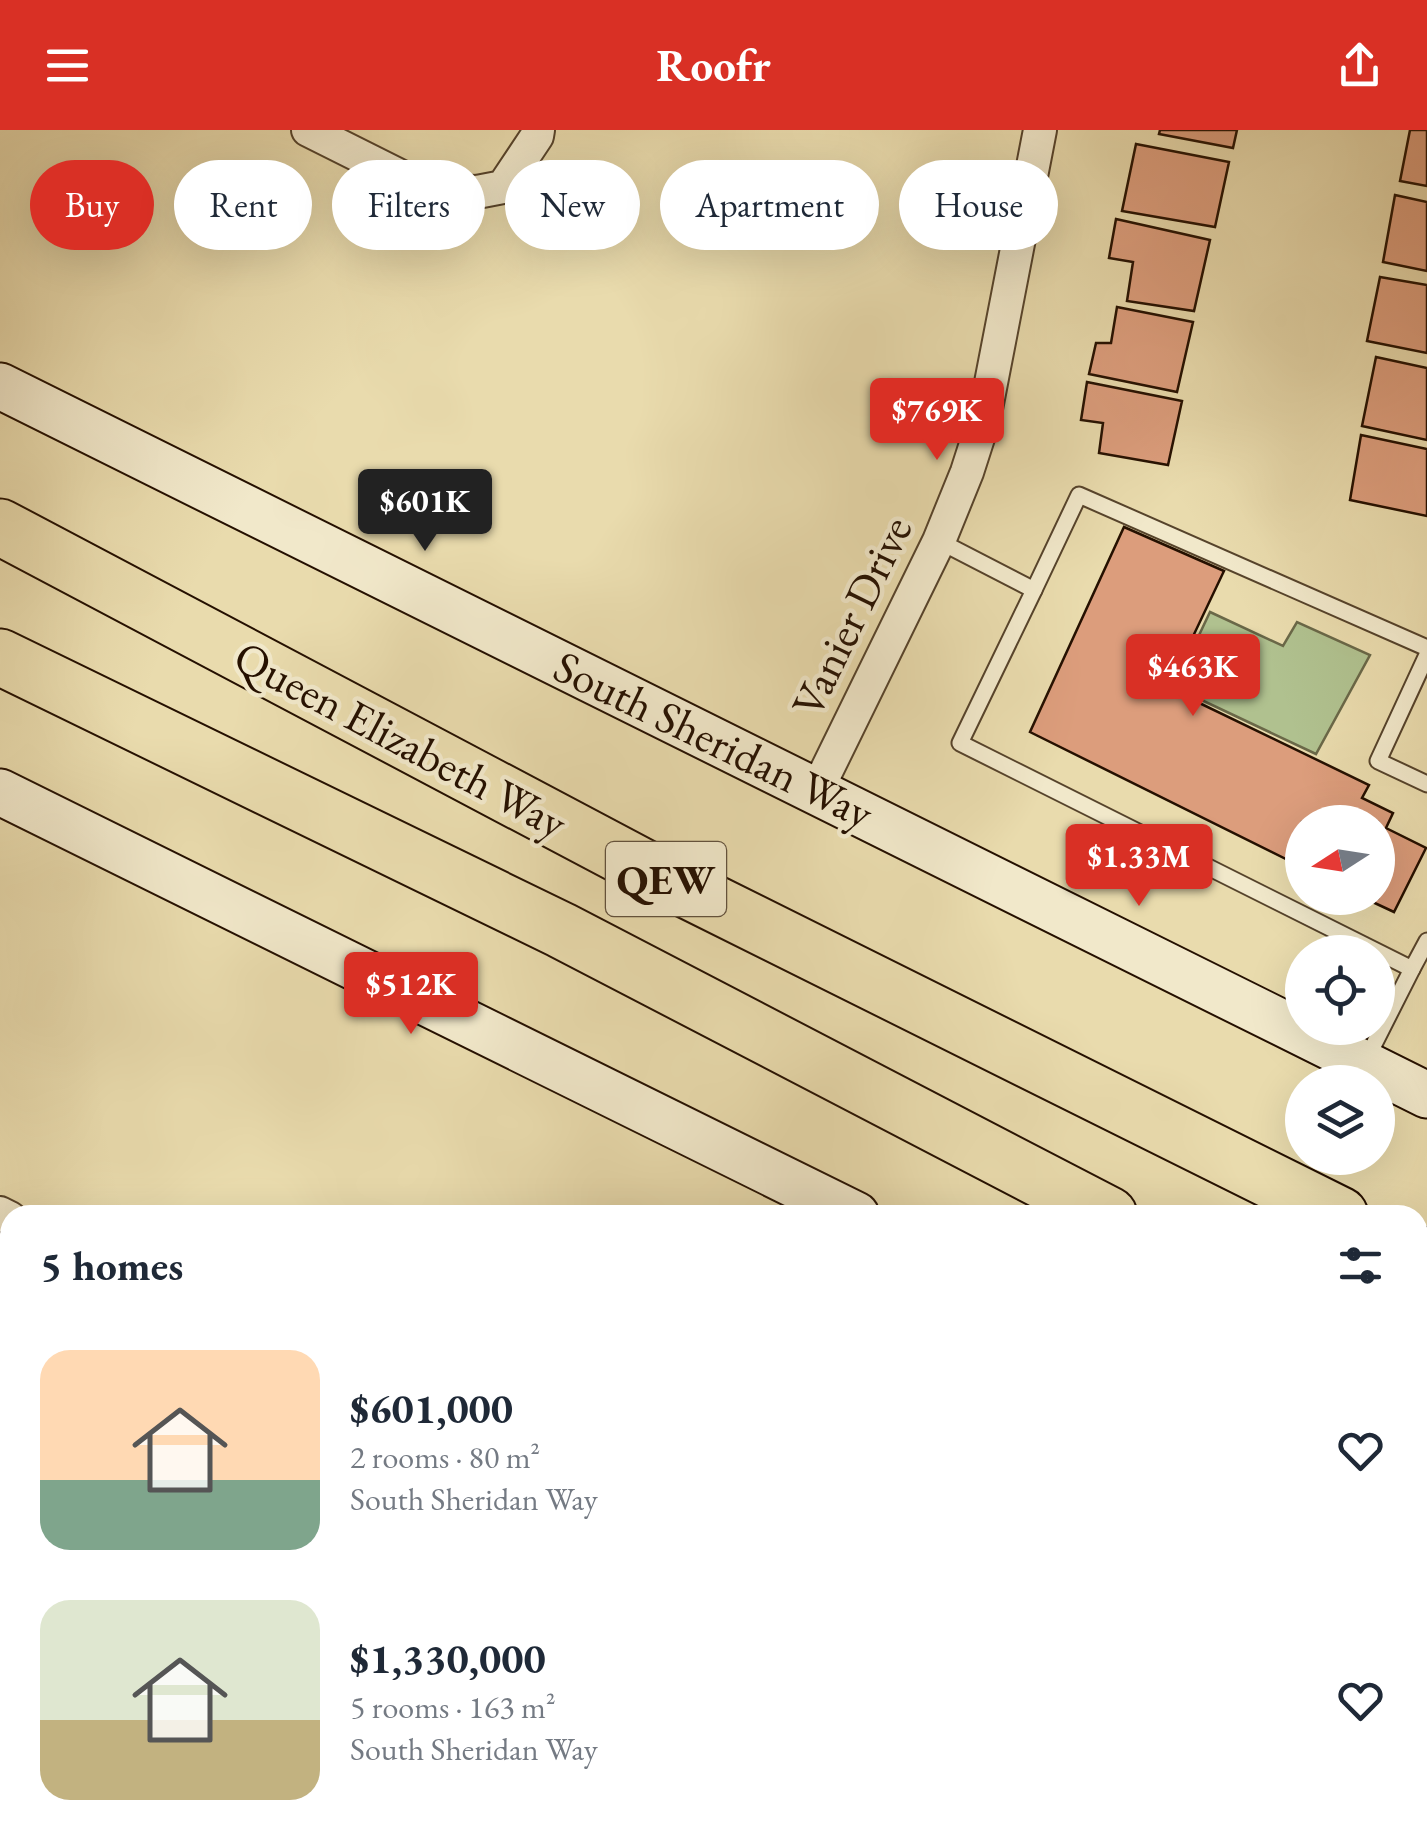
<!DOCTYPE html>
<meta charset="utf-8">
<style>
:root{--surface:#fff;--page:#f2f2f3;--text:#1f2937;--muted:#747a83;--accent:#d93025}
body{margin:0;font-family:"EB Garamond",serif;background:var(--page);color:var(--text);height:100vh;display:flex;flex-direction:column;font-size:38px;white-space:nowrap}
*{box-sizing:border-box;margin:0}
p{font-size:32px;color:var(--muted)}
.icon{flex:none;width:55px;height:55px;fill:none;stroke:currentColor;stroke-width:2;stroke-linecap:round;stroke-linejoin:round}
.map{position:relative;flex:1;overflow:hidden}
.panel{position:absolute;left:0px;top:1075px;width:1428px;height:642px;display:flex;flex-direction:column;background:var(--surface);border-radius:30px 30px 0 0;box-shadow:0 10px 40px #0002}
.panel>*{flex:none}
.banner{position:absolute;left:30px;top:30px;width:1368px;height:90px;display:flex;gap:20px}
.needle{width:65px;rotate:258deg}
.buttons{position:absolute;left:1285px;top:675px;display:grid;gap:20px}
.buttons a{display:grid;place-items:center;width:110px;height:110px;border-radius:50%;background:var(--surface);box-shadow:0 10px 40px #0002;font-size:50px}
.price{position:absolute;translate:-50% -85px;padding:0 22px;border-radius:10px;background:var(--accent);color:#fff;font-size:32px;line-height:65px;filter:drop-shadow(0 2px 5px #0008)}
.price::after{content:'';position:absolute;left:50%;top:60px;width:30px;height:22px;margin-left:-15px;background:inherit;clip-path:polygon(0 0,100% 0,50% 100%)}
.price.current{background:#222;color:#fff}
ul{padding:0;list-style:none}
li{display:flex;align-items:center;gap:30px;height:250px;padding:0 40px}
li span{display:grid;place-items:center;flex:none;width:280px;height:200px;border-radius:30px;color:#555}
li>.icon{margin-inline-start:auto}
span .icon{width:120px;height:120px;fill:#fffc;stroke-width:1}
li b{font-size:42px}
h2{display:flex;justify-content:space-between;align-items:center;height:120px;padding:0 40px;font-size:42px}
.pill{padding:0 35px;border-radius:45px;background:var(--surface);box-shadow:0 10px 40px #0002;font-size:35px;line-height:90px}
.pill.current{background:var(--accent);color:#fff}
header{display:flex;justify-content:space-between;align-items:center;height:130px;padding:0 40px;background:var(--accent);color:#fff;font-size:45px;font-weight:700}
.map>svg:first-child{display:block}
</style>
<header><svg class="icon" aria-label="menu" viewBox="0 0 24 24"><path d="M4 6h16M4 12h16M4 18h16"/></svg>Roofr<svg class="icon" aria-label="share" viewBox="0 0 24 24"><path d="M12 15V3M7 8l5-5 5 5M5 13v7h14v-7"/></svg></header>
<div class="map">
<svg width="1427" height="1717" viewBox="0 0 1427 1717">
<rect width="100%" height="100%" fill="#e9dbad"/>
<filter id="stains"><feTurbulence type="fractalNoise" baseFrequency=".002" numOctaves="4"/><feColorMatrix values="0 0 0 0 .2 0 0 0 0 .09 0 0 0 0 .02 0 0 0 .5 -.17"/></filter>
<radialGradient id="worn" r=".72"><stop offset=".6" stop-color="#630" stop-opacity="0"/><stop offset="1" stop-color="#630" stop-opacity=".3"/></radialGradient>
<!-- green -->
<polygon fill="#b0c18f" stroke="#6a6848" stroke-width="2.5" points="1210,482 1283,516 1297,492 1370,525 1316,624 1193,566 1183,539"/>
<!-- building -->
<g fill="#dc9d7c" stroke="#251000" stroke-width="2.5">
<polygon points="1160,0 1237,0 1233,18 1159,4"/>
<polygon points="1410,0 1427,0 1427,56 1400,51"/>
<polygon points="1136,14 1229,32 1215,97 1122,81"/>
<polygon points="1395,65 1427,72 1427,141 1383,132"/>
<polygon points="1116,89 1210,110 1194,181 1127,171 1133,132 1109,128"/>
<polygon points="1380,147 1427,155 1427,223 1367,211"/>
<polygon points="1117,177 1193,192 1177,262 1089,244 1096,213 1111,213"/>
<polygon points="1376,227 1427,238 1427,310 1362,296"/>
<polygon points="1087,252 1182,271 1168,335 1099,323 1103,293 1081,290"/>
<polygon points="1361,305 1427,319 1427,386 1350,370"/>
<polygon points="1124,397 1224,441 1178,538 1189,568 1369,655 1362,668 1393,683 1386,698 1426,718 1394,782 1364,768 1378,768 1378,692 1302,692 1302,737 1030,602"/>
</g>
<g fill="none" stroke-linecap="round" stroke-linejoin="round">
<defs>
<g id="lane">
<polyline points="939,411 1034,460 960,613 1412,839 1427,811"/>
<polyline points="1034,460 1079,365 1427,518"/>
<polyline points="1427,525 1378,631 1427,654"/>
<polyline points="1366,930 1412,839"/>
</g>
<g id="street">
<polyline points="308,0 428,60 477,62 503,57 537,6 538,0"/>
<polyline points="817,660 939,411 967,342 984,289 1040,0"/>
<polyline points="0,1083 10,1088"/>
<polyline points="0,1596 10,1601"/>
<polyline points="222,1708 241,1717"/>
<polyline points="1255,1708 1274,1717"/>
<polyline points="849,1717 854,1708"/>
</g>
<g id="secondary">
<polyline points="0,256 1427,965"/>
<polyline points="0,662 856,1085"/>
<polyline points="1418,1362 1427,1367"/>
</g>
<g id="highway">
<polyline points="0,397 673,753 1340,1085"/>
<polyline points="0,527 561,800 1109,1085"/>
<polyline points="1418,1124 1427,1128"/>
<polyline points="1418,1245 1427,1250"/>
</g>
</defs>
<!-- lane casing -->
<use href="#lane" stroke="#56432b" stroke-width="19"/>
<!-- street casing -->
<use href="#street" stroke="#56432b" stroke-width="36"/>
<!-- secondary casing -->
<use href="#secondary" stroke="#251000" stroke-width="49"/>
<!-- highway casing -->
<use href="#highway" stroke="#251000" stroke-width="59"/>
<!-- lane -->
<use href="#lane" stroke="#f1e8ca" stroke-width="15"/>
<!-- street -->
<use href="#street" stroke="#f1e8ca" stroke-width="32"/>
<!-- secondary -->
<use href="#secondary" stroke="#f1e8ca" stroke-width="45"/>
<!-- highway -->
<use href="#highway" stroke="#e9dbad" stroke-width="55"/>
</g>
<g text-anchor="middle" stroke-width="9" stroke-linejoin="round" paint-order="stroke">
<!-- shield labels -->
<rect fill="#f1e8ca" stroke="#62513d" stroke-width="2.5" x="606" y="712" width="120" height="74" rx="8"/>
<g font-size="42" font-weight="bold" fill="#251000">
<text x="666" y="764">QEW</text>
</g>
<!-- street labels -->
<g font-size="45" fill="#251000" stroke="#f1e8ca">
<text transform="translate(851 486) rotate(-64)" y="16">Vanier Drive</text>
<text transform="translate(401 609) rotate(28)" y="16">Queen Elizabeth Way</text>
<text transform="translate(714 609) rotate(26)" y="16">South Sheridan Way</text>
</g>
</g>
<rect width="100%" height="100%" filter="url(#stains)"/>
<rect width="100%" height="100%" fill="url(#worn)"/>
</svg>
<div class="buttons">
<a><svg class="needle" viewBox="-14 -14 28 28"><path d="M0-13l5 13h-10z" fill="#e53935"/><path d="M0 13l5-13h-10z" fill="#747a83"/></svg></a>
<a><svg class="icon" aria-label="locate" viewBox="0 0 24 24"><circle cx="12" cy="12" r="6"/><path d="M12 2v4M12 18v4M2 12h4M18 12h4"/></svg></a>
<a><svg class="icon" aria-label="layers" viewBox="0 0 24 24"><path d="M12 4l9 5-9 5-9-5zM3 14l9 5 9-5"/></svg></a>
</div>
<b class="price" style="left:937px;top:333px">$769K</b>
<b class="price current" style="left:425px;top:424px">$601K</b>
<b class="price" style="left:1193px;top:589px">$463K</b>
<b class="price" style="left:1139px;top:779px">$1.33M</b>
<b class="price" style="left:411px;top:907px">$512K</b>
<div class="banner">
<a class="pill current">Buy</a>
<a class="pill">Rent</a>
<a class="pill">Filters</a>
<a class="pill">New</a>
<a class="pill">Apartment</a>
<a class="pill">House</a>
</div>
<section class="panel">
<h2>5 homes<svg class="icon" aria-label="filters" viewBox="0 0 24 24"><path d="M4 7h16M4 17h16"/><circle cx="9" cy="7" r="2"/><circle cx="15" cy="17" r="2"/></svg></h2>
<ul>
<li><span style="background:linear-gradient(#ffd9b3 65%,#7fa58c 0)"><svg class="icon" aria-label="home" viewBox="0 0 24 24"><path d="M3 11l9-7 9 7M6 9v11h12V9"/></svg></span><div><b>$601,000</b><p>2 rooms · 80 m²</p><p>South Sheridan Way</p></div><svg class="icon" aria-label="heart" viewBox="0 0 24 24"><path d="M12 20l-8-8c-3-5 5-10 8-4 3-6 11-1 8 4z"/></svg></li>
<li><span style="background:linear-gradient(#dfe7d0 60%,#c2b280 0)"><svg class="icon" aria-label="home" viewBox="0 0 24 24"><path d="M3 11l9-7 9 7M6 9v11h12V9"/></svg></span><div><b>$1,330,000</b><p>5 rooms · 163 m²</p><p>South Sheridan Way</p></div><svg class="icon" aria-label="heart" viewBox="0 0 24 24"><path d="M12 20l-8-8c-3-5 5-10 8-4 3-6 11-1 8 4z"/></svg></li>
</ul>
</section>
</div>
